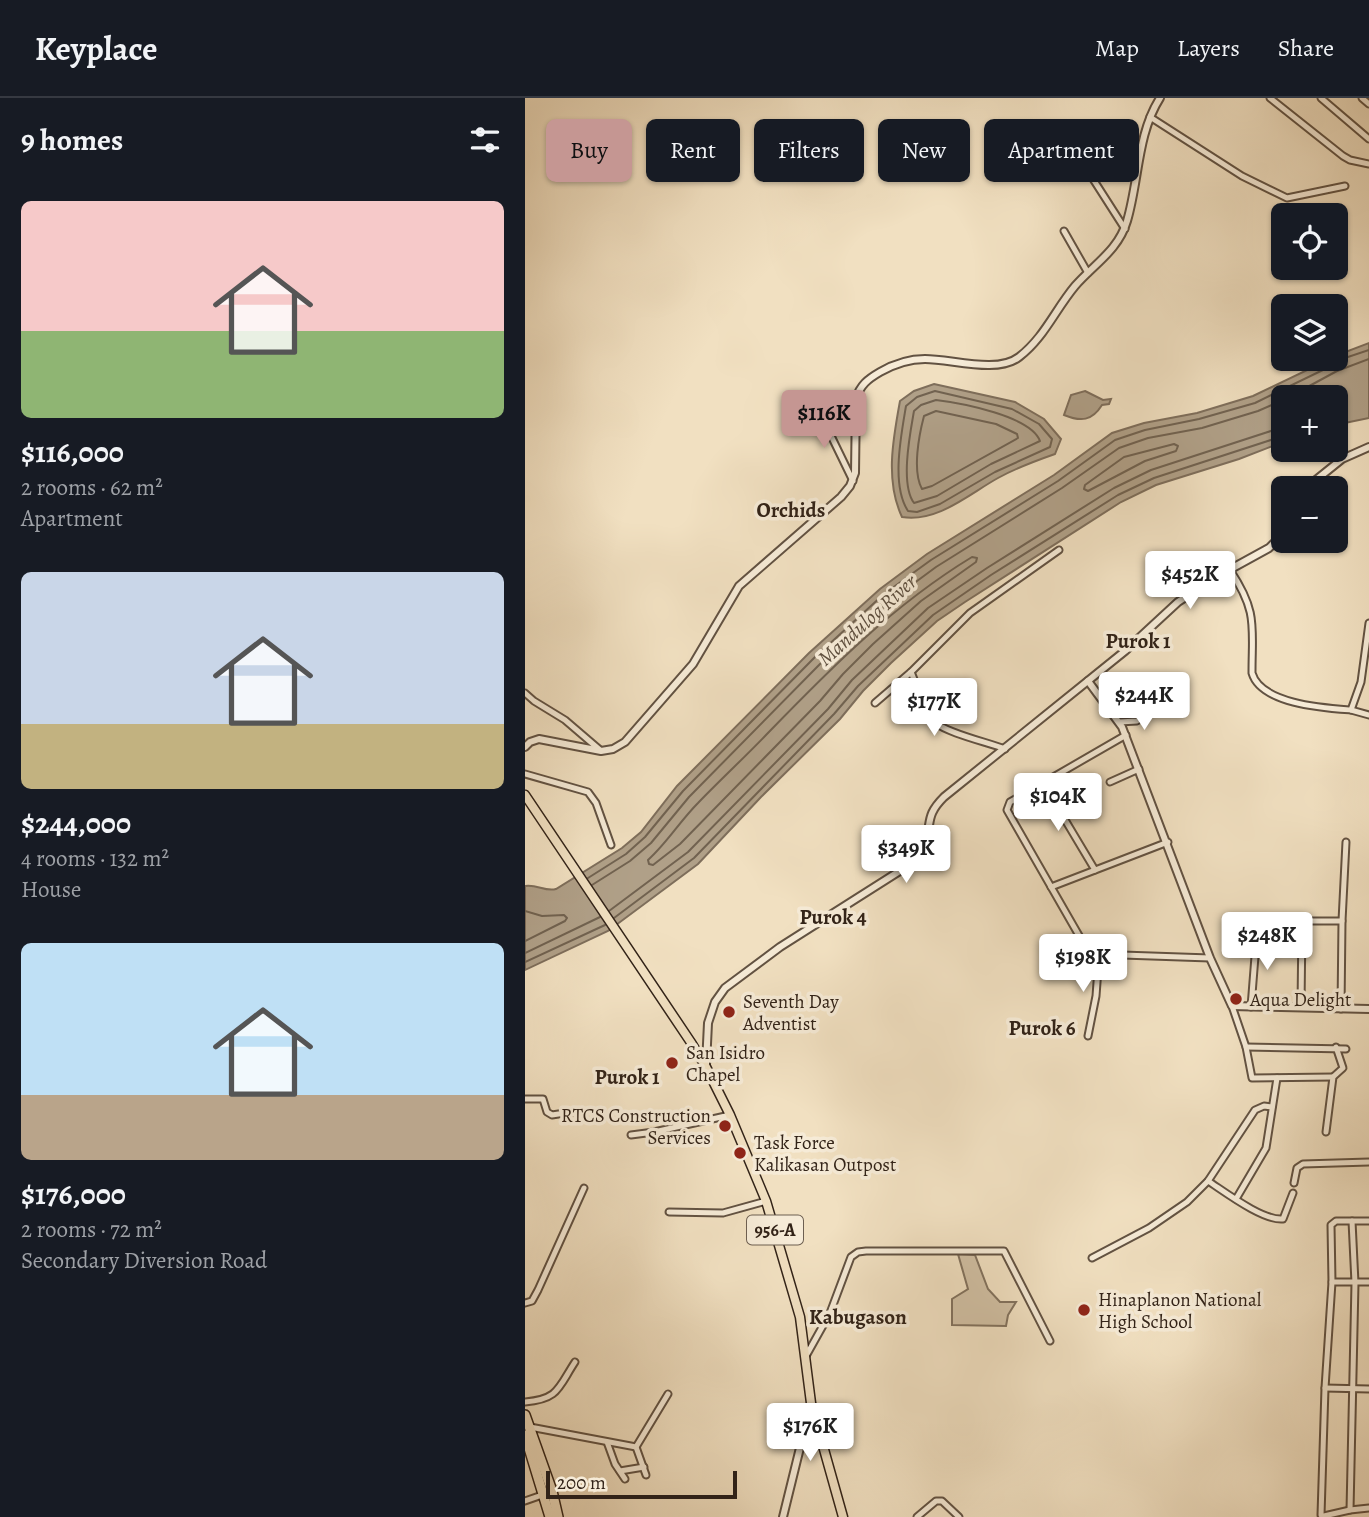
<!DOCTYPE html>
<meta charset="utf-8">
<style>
:root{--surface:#171b24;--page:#20242c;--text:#f1f3f6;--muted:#9ea1a6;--line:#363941;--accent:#c59692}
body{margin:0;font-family:Alegreya,serif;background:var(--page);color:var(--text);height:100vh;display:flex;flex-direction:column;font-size:26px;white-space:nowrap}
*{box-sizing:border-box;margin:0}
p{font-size:23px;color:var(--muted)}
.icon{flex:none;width:38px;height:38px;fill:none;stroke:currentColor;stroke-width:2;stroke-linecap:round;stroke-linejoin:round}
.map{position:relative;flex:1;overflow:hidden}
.drawer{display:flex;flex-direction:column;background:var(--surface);width:525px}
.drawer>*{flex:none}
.hud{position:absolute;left:21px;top:21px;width:665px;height:63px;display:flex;gap:14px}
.tools{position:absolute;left:746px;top:105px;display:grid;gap:14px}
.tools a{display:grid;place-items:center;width:77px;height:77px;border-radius:10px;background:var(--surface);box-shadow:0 2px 5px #0004;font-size:35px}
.scale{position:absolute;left:21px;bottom:18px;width:191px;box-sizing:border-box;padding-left:7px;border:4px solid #322318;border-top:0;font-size:19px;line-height:24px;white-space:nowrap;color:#322318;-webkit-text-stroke:5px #f6ebd7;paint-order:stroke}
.price{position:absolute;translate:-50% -60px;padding:0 16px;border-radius:7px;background:#fff;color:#222;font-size:23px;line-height:46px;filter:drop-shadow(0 2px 4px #0008)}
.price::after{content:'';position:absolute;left:50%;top:42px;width:21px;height:16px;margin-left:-10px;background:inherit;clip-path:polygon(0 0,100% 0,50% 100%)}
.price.selected{background:var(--accent);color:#111}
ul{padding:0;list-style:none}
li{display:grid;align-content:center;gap:14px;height:371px;padding:0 21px}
li span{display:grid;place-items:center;height:217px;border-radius:10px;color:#555}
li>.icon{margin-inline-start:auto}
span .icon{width:126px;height:126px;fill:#fffc;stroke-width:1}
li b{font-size:30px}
h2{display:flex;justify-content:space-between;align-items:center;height:84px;padding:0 21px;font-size:30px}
.chip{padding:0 24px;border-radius:10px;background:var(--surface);box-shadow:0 2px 5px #0004;font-size:24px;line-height:63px}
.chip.selected{background:var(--accent);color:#111}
header{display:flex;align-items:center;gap:42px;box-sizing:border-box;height:98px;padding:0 35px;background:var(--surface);border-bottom:2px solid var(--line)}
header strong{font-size:33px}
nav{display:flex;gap:38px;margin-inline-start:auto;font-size:24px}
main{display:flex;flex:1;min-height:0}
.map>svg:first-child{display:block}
</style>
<header>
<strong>Keyplace</strong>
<nav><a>Map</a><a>Layers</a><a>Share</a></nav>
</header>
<main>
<section class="drawer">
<h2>9 homes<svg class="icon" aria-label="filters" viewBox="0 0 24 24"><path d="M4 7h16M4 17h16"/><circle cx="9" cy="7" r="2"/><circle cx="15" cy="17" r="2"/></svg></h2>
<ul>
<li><span style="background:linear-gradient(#f6c9c9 60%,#8fb573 0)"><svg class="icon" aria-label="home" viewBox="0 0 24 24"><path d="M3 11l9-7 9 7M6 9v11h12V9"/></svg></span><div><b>$116,000</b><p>2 rooms · 62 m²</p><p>Apartment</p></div></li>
<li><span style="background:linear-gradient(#c9d6e8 70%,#c2b280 0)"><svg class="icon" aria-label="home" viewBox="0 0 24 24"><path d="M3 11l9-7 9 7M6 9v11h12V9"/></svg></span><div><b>$244,000</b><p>4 rooms · 132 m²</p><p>House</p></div></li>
<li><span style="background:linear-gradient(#bfe0f5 70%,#b9a48a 0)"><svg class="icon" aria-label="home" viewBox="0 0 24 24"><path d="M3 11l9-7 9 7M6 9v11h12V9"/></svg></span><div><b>$176,000</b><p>2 rooms · 72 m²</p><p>Secondary Diversion Road</p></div></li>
</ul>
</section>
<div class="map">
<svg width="844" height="1419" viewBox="0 0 844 1419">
<rect width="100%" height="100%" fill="#f1e0c1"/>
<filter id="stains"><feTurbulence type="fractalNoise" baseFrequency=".00286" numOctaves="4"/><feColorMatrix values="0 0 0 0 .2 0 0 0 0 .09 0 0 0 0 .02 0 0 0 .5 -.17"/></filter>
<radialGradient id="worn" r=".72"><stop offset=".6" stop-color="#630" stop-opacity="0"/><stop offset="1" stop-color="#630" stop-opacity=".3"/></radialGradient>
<!-- green -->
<polygon fill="#d1c0a4" stroke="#82725e" stroke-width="2" points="433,1156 450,1157 463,1191 475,1204 491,1204 483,1217 481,1228 427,1227 427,1201 443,1191"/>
<!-- water -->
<g fill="#b0a088" stroke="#7e6e5b" stroke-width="2">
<path d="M844 245V320L810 327V299H758V344L714 361 631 387 596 404 440 504 412 523 366 565 338 593 315 621 236 699 173 766 83 833 0 872V788C12 786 20 794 31 791L97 750 116 734 152 688 284 555 355 491 402 456 529 377 587 335 619 325 672 315 728 298 805 261H810V258Z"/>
<path d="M409 286 490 304 519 321 536 341 530 356C510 363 491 370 473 380 444 396 412 425 377 419 360 383 368 341 375 303L389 293Z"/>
<path d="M560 293 578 302 586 301 584 306 577 307C567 323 556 324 539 317L546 297Z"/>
</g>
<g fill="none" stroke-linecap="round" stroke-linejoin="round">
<!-- shore -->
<g stroke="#716250" stroke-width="2">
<path d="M410 293 487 311 514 326 527 341 525 349 470 374 415 406 392 414 383 413C366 387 376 338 381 308L392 299Z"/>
<polyline points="764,299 812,273 844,261"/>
<path d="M411 302C436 305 506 318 515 343L466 366 412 398 389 405C375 386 385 336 389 313L396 307Z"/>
<path d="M411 313 471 326 492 336 493 340 407 388 397 391C387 373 394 337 399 318Z"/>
<polygon points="649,346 653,348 651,353 620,363 563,393 559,391 560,387 599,359"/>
<path d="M447 459 452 460 451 464 396 503 348 546 318 576 295 603 155 746 128 767 124 766 123 762C142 745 155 723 173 705 195 682 219 660 241 637 305 571 368 507 447 459Z"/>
<polyline points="63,780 101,756 120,739 158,693 289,560 359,496 406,462 533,383 590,342 620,332 674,321 730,305 802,270 808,264 844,252"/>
<polyline points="67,787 105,763 126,745 164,699 295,566 365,503 411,469 537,390 594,350 623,340 677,330 733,313 758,302"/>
<polyline points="0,813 17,818 39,817 42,820 40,823 0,843"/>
<polyline points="84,813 163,754 303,611 327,582 403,510 462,470 589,390 626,372 758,329"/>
<polyline points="89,820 169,760 309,616 333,588 408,517 466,477 593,397 629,380 758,338"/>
<polyline points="0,855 75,819"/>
<polyline points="0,864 80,827"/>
</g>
<defs>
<g id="minor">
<polyline points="745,0 818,58 825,62 844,66"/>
<polyline points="796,0 844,41"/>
<polyline points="837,0 844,6"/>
<polyline points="625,19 717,78 762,100 820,88"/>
<polyline points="552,56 600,131"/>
<polyline points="539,133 563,175"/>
<polyline points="293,311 328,383"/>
<path d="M705 472C733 514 727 528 727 575 736 606 799 610 826 612L836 584 844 525"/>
<path d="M386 574C393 590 399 613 411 625 422 635 465 645 480 651"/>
<polyline points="0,595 9,603 40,622 75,652"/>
<polyline points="350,605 386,574 445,515 534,452"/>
<polyline points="826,612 844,617"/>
<polyline points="594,624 612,623 630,607"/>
<polyline points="601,637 485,704 482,712 560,848 568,856 685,860"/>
<polyline points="0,676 63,694 71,705 86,747"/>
<polyline points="585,684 614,671"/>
<polyline points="518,685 570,772"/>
<polyline points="537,716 555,708"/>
<polyline points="526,789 643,744"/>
<polyline points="707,908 721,949 727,980 808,979"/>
<polyline points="726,909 732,833 735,828 757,823 817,823"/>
<polyline points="776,909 777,824"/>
<polyline points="816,911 817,823 821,744"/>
<polyline points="563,938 571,898 574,857"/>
<polyline points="721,949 821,951"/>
<polyline points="0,1001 18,1001 22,1014 27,1017 53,1013"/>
<polyline points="801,1034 808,979 818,970 811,949"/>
<polyline points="106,1037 129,1034 205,1017"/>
<path d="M683 1083C700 1094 738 1123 758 1121L768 1095"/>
<polyline points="769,1085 772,1070 778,1066 844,1064"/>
<polyline points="711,1101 741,1050 752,980"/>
<polyline points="144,1114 198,1115 241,1103"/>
<polyline points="844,1123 811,1123 806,1127 807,1184 800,1290 796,1417 799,1418 825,1412 844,1410"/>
<polyline points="567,1160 624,1130 662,1104 683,1083 730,1012 739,1008 747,1009"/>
<polyline points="807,1184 844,1184"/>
<polyline points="0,1205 7,1203 13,1192 59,1090"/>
<polyline points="281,1258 305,1215 326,1159 333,1154 341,1153 479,1153 525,1243"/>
<polyline points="800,1290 844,1291"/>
<path d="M0 1304C34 1301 33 1290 50 1264"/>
<polyline points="5,1329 111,1349 143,1296"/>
<polyline points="82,1344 90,1366 100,1381"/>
<polyline points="111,1349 121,1377"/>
<polyline points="95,1373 119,1369"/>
<polyline points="0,1403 20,1396"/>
<polyline points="825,1412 830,1185 827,1123"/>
<polyline points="392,1419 411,1403 417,1403 434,1419"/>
</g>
<g id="tertiary">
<polyline points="781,390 817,361 844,349"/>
<polyline points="563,583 597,629 685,860 707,908 844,911"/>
<path d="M0 649 5 644 14 641 76 653 88 651 100 644 168 566 214 488 316 399 325 388 330 375 331 301C335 287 343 281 355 274 369 266 384 261 400 261 427 261 472 276 494 259 519 240 530 212 550 188 569 166 593 153 602 123 614 83 612 36 635 0"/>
<path d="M181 967 183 925 190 904 200 890 255 849 381 769C388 762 395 755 399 746 408 725 399 719 419 699L600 553 653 504 693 478 744 450 758 436"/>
<polyline points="258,1419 286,1305"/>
</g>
<polyline id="primary" points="0,697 167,946 181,969 205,1017 241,1103 275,1219 286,1305 318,1419"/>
<g id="trunk">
<polyline points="0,1317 27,1393 33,1419"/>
<polyline points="0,1337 25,1419"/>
</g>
</defs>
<!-- minor casing -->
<use href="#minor" stroke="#625242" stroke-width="9"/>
<!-- tertiary casing -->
<use href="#tertiary" stroke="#625242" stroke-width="10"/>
<!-- primary casing -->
<use href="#primary" stroke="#322318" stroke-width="11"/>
<!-- trunk casing -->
<use href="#trunk" stroke="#322318" stroke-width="12"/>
<!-- minor -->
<use href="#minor" stroke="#f6ebd7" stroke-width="5"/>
<!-- tertiary -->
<use href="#tertiary" stroke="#f6ebd7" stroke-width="6"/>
<!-- primary -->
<use href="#primary" stroke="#f1e0c1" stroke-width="8"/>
<!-- trunk -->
<use href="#trunk" stroke="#f1e0c1" stroke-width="9"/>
</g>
<!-- markers -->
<g fill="#8f2418" stroke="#f6ebd7" stroke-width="2.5">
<circle cx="711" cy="901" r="7"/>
<circle cx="204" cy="914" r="7"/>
<circle cx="147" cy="965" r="7"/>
<circle cx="200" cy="1028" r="7"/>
<circle cx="215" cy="1055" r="7"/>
<circle cx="559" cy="1212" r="7"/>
</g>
<g text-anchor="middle" stroke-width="7" stroke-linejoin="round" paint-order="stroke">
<!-- shield labels -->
<rect fill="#f6ebd7" stroke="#6d5f51" stroke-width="2" x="222" y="1117.5" width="56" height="29" rx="5"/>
<g font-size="18" font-weight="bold" fill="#322318">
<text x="250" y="1138">956-A</text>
</g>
<!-- poi labels -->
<g font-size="19" fill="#322318" stroke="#f6ebd7" text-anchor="start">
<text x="725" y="908">Aqua Delight</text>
<text x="218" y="910">Seventh Day<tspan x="218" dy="22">Adventist</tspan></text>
<text x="161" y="961">San Isidro<tspan x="161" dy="22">Chapel</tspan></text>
<text x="186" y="1024" text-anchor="end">RTCS Construction<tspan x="186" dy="22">Services</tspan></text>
<text x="229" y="1051">Task Force<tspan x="229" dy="22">Kalikasan Outpost</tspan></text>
<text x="573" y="1208">Hinaplanon National<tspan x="573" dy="22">High School</tspan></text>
</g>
<!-- neighbourhood labels -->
<g font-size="21" font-weight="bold" fill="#322318" stroke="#f6ebd7">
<text x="266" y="419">Orchids</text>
<text x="613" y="550">Purok 1</text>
<text x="308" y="826">Purok 4</text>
<text x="517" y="937">Purok 6</text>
<text x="102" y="986">Purok 1</text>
<text x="333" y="1226">Kabugason</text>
</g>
<!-- water labels -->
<g font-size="21" font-style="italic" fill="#5e4f3f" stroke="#f6ebd7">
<text transform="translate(342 522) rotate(-42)" y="7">Mandulog River</text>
</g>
</g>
<rect width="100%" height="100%" filter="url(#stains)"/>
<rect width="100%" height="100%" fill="url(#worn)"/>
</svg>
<div class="tools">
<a><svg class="icon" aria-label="locate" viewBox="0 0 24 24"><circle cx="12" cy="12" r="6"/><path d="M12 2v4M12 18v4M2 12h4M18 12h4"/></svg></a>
<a><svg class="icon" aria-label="layers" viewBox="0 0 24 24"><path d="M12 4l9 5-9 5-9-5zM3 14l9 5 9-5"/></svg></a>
<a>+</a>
<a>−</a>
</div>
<div class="scale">200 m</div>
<b class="price selected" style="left:299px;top:352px">$116K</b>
<b class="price" style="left:665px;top:513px">$452K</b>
<b class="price" style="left:619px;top:634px">$244K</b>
<b class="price" style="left:409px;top:640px">$177K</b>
<b class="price" style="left:533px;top:735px">$104K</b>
<b class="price" style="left:381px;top:787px">$349K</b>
<b class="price" style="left:742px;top:874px">$248K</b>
<b class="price" style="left:558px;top:896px">$198K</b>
<b class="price" style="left:285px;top:1365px">$176K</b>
<div class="hud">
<a class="chip selected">Buy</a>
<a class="chip">Rent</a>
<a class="chip">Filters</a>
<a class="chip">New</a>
<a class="chip">Apartment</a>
</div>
</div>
</main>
